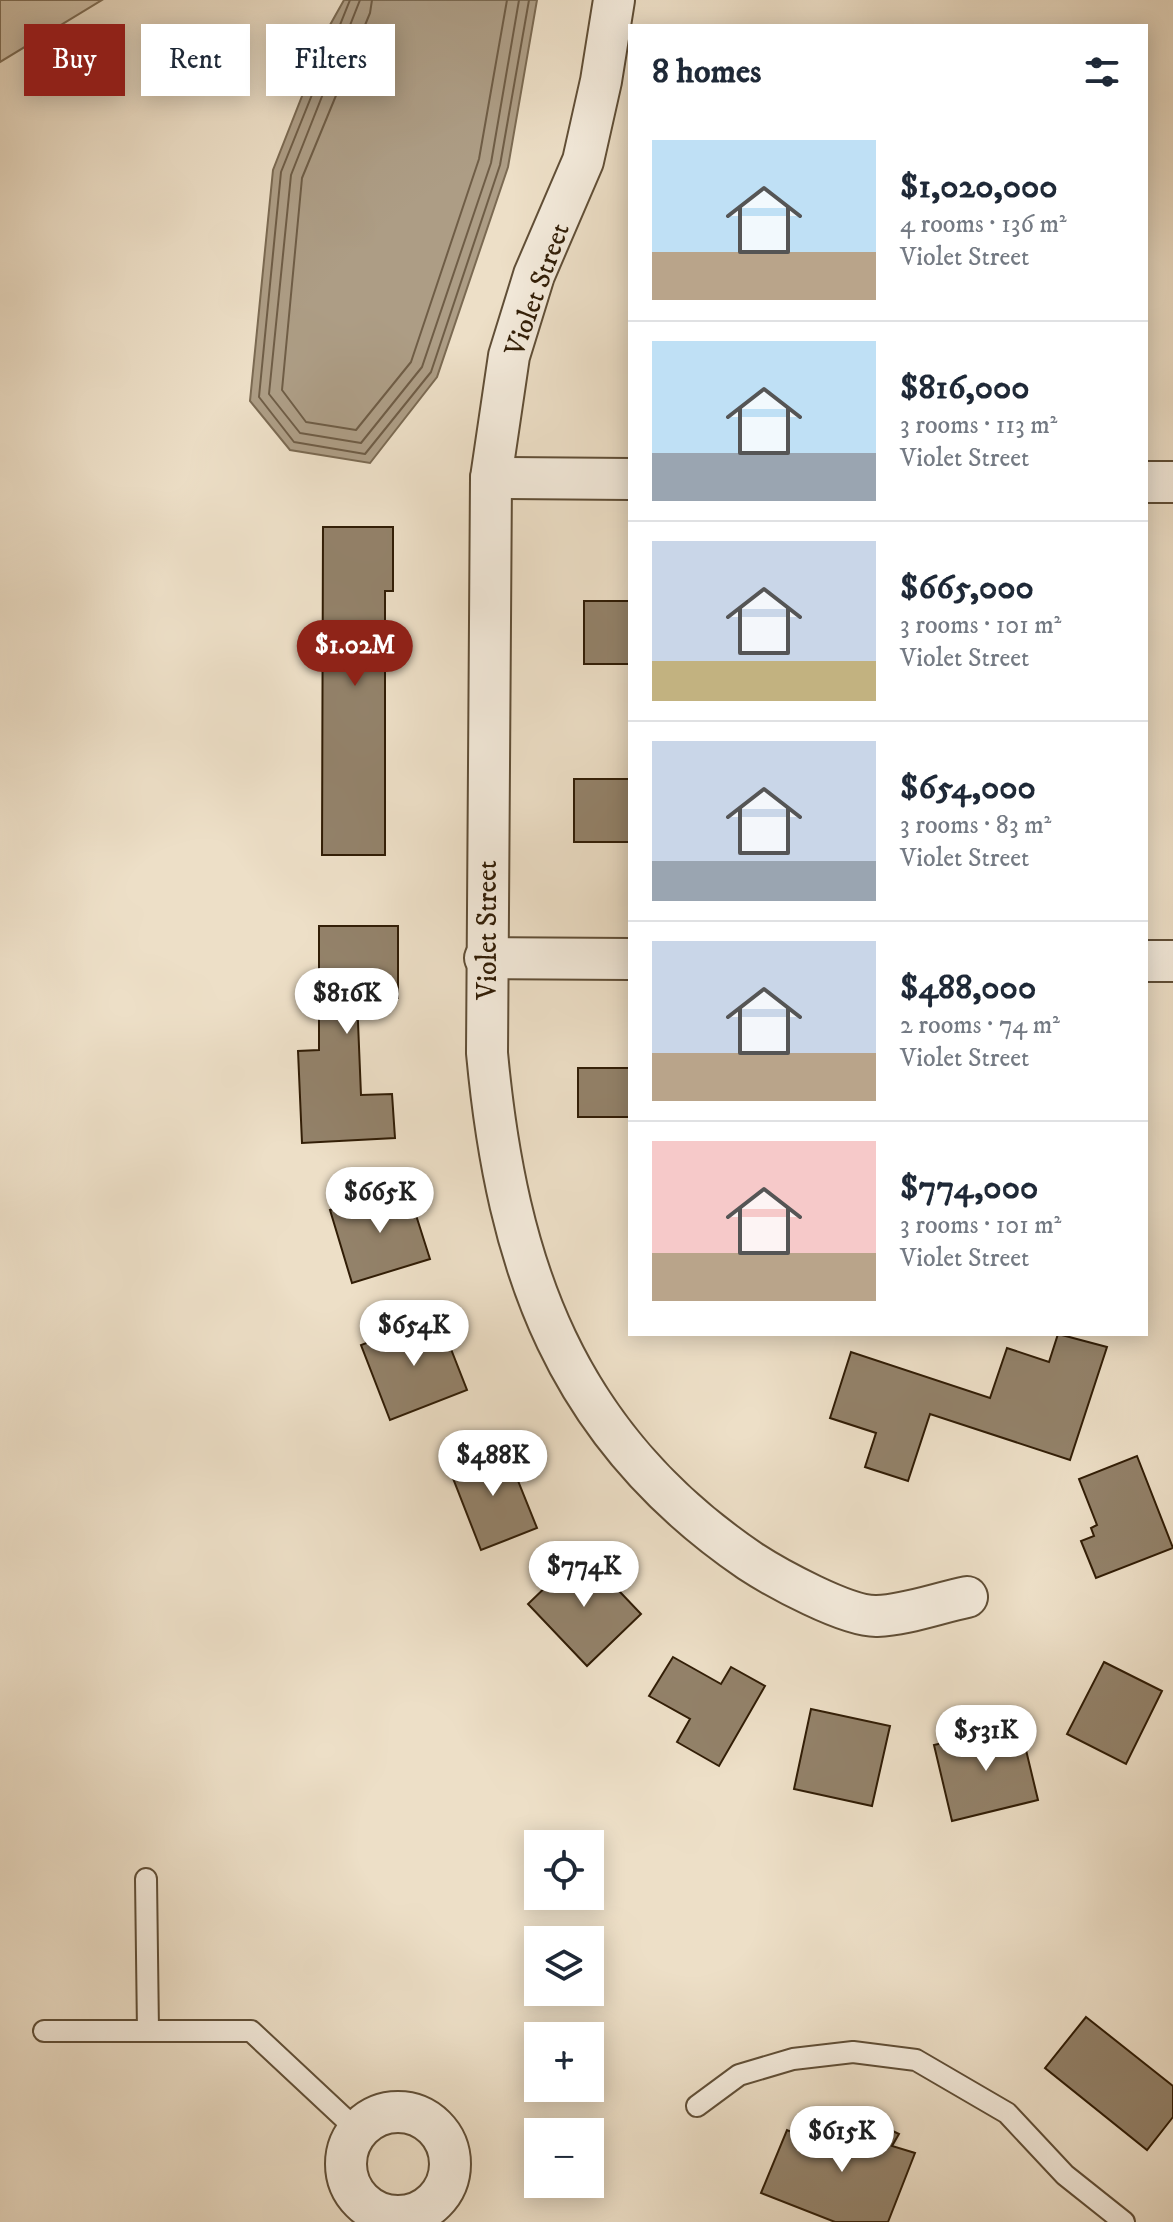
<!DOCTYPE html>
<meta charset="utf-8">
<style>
:root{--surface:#fff;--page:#f6f6f7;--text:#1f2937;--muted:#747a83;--line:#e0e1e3;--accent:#8f2418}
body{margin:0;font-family:"IM FELL DW Pica",serif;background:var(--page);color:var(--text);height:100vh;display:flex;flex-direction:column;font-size:30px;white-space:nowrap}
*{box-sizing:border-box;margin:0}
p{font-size:26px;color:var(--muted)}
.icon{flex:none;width:44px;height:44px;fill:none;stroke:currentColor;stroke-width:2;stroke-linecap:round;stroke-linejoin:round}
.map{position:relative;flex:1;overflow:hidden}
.panel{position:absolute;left:628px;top:24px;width:520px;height:1312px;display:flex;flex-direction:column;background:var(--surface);border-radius:0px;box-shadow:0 4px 20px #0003}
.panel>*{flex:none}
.hud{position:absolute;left:24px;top:24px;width:484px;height:72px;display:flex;gap:16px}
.controls{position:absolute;left:524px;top:1830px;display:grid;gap:16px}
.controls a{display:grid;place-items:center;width:80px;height:80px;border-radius:0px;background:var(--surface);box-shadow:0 4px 20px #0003;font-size:40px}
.price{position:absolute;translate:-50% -68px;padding:0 18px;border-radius:28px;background:#fff;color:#222;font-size:26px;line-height:52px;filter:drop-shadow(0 2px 4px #0008)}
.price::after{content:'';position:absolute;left:50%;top:48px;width:24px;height:18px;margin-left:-12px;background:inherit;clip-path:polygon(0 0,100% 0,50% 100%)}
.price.on{background:var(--accent);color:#fff}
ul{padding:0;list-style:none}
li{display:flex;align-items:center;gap:24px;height:200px;padding:0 24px}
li+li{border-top:2px solid var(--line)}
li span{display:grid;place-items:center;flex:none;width:224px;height:160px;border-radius:0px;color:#555}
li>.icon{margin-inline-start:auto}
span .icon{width:96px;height:96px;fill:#fffc;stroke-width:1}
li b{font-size:34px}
h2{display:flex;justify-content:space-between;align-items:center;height:96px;padding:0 24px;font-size:34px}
.chip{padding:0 28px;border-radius:0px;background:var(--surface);box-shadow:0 4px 20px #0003;font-size:28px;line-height:72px}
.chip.on{background:var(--accent);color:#fff}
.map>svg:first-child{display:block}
</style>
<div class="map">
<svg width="1173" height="2222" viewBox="0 0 1173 2222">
<rect width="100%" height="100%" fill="#eddfc7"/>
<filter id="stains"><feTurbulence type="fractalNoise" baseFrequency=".0025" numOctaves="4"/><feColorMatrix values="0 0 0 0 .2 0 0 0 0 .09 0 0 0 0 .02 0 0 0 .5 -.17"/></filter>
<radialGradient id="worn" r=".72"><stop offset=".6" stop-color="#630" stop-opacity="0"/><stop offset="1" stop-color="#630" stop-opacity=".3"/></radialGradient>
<!-- green -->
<polygon fill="#cdbea6" stroke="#7f6e56" stroke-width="2" points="0,0 102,0 0,62"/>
<!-- water -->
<polygon fill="#ad9d85" stroke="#7b6a52" stroke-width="2" points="344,0 537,0 508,167 437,377 370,463 290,450 250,401 273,170 330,25"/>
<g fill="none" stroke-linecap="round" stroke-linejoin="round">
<!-- shore -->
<g stroke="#6f5d46" stroke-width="2">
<polyline points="350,0 281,172 259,397 294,442 365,454 431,372 500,165 529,0"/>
<polyline points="360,0 291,175 269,394 300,433 361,443 422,367 491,163 519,0"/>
<polyline points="372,0 370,13 302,178 282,390 306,422 356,430 411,362 479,159 507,0"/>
</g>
</g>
<!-- building -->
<g fill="#93826a" stroke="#311d06" stroke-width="2">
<polygon points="323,527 393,527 393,591 385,591 385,855 322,855"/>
<rect x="584" y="601" width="46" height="63"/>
<rect x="574" y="779" width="56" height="63"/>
<polygon points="319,926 398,926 398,998 357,998 361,1095 392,1094 395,1138 302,1143 298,1051 319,1050"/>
<rect x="578" y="1068" width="52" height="49"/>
<polygon points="407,1187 430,1259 352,1283 330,1210"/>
<polygon points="438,1316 467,1390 390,1420 361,1345"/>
<polygon points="1058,1334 1107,1347 1070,1460 930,1414 908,1481 865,1467 876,1433 830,1418 851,1352 990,1398 1007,1348 1049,1362"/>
<polygon points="504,1446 537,1528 481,1550 449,1468"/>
<polygon points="1137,1456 1173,1548 1096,1578 1081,1541 1094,1536 1091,1528 1097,1525 1079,1479"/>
<polygon points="582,1552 641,1614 587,1666 528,1604"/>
<polygon points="673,1657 721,1684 731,1667 765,1686 719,1766 677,1742 690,1719 649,1696"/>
<polygon points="1104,1662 1162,1691 1126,1764 1067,1734"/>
<polygon points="811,1709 890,1726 872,1806 794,1789"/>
<polygon points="1020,1725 1038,1800 952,1821 934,1745"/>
<polygon points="1086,2017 1173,2086 1173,2117 1147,2150 1045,2068"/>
<polygon points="855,2113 899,2134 892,2146 915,2153 888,2222 835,2222 761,2193 787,2130 840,2153"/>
</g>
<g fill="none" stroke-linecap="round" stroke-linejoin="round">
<defs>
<g id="service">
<polyline points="146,1879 148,2031"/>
<polyline points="44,2031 251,2031 358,2131"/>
<polyline points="697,2106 739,2075 793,2059 853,2052 916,2060 1007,2113 1065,2175 1124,2222"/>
</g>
<g id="minor">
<path d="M614 0 601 81 583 161 534 275 509 356 491 478 487 1053C507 1267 565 1435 750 1561 776 1578 847 1617 877 1616 906 1615 938 1603 967 1597"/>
<polyline points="491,478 630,479"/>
<polyline points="1146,482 1173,482"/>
<polyline points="485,958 630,959"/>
<polyline points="1146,961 1173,961"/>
<circle cx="398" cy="2164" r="52"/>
</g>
</defs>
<!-- service casing -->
<use href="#service" stroke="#604e36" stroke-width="24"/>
<!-- minor casing -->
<use href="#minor" stroke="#604e36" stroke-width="44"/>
<!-- service -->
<use href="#service" stroke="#f3eadb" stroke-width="20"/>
<!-- minor -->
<use href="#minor" stroke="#f3eadb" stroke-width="40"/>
</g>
<g text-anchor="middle" stroke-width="6" stroke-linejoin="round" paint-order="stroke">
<!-- street labels -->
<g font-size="28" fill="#311d06" stroke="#f3eadb">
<text transform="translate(536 289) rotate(-70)" y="10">Violet Street</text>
<text transform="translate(486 930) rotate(-90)" y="10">Violet Street</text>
</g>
</g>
<rect width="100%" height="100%" filter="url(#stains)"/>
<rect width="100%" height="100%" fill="url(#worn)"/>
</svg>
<div class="controls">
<a><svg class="icon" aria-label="locate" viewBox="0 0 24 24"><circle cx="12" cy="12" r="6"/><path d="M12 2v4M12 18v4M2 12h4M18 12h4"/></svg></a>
<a><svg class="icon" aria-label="layers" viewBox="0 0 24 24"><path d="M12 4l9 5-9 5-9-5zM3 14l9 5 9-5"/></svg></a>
<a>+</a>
<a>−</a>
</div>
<b class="price on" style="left:355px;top:688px">$1.02M</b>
<b class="price" style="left:347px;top:1036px">$816K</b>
<b class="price" style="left:380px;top:1235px">$665K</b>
<b class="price" style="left:414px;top:1368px">$654K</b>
<b class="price" style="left:493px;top:1498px">$488K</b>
<b class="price" style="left:584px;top:1609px">$774K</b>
<b class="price" style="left:986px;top:1773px">$531K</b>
<b class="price" style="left:842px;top:2174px">$615K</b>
<div class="hud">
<a class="chip on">Buy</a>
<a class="chip">Rent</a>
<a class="chip">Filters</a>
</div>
<section class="panel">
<h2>8 homes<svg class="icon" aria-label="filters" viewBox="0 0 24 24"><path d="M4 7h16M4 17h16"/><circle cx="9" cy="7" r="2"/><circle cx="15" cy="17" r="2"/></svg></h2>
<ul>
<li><span style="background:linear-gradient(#bfe0f5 70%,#b9a48a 0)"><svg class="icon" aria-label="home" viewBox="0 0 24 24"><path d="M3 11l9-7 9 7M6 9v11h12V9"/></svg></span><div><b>$1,020,000</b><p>4 rooms · 136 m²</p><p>Violet Street</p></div></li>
<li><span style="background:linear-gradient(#bfe0f5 70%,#9aa5b1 0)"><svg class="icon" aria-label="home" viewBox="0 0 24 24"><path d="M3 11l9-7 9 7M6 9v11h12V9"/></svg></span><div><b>$816,000</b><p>3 rooms · 113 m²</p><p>Violet Street</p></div></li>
<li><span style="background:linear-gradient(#c9d6e8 75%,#c2b280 0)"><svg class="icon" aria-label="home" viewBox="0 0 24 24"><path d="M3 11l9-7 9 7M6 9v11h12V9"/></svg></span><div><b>$665,000</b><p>3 rooms · 101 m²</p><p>Violet Street</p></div></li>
<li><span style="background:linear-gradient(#c9d6e8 75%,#9aa5b1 0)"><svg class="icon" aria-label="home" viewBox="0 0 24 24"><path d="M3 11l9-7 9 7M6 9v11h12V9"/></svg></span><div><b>$654,000</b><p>3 rooms · 83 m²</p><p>Violet Street</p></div></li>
<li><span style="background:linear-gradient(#c9d6e8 70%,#b9a48a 0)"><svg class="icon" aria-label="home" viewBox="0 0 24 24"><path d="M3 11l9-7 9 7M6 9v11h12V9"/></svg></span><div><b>$488,000</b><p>2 rooms · 74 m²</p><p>Violet Street</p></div></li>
<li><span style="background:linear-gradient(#f6c9c9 70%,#b9a48a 0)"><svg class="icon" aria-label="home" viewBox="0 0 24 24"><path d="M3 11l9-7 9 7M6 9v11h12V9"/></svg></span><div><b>$774,000</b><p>3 rooms · 101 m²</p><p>Violet Street</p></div></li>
</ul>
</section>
</div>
